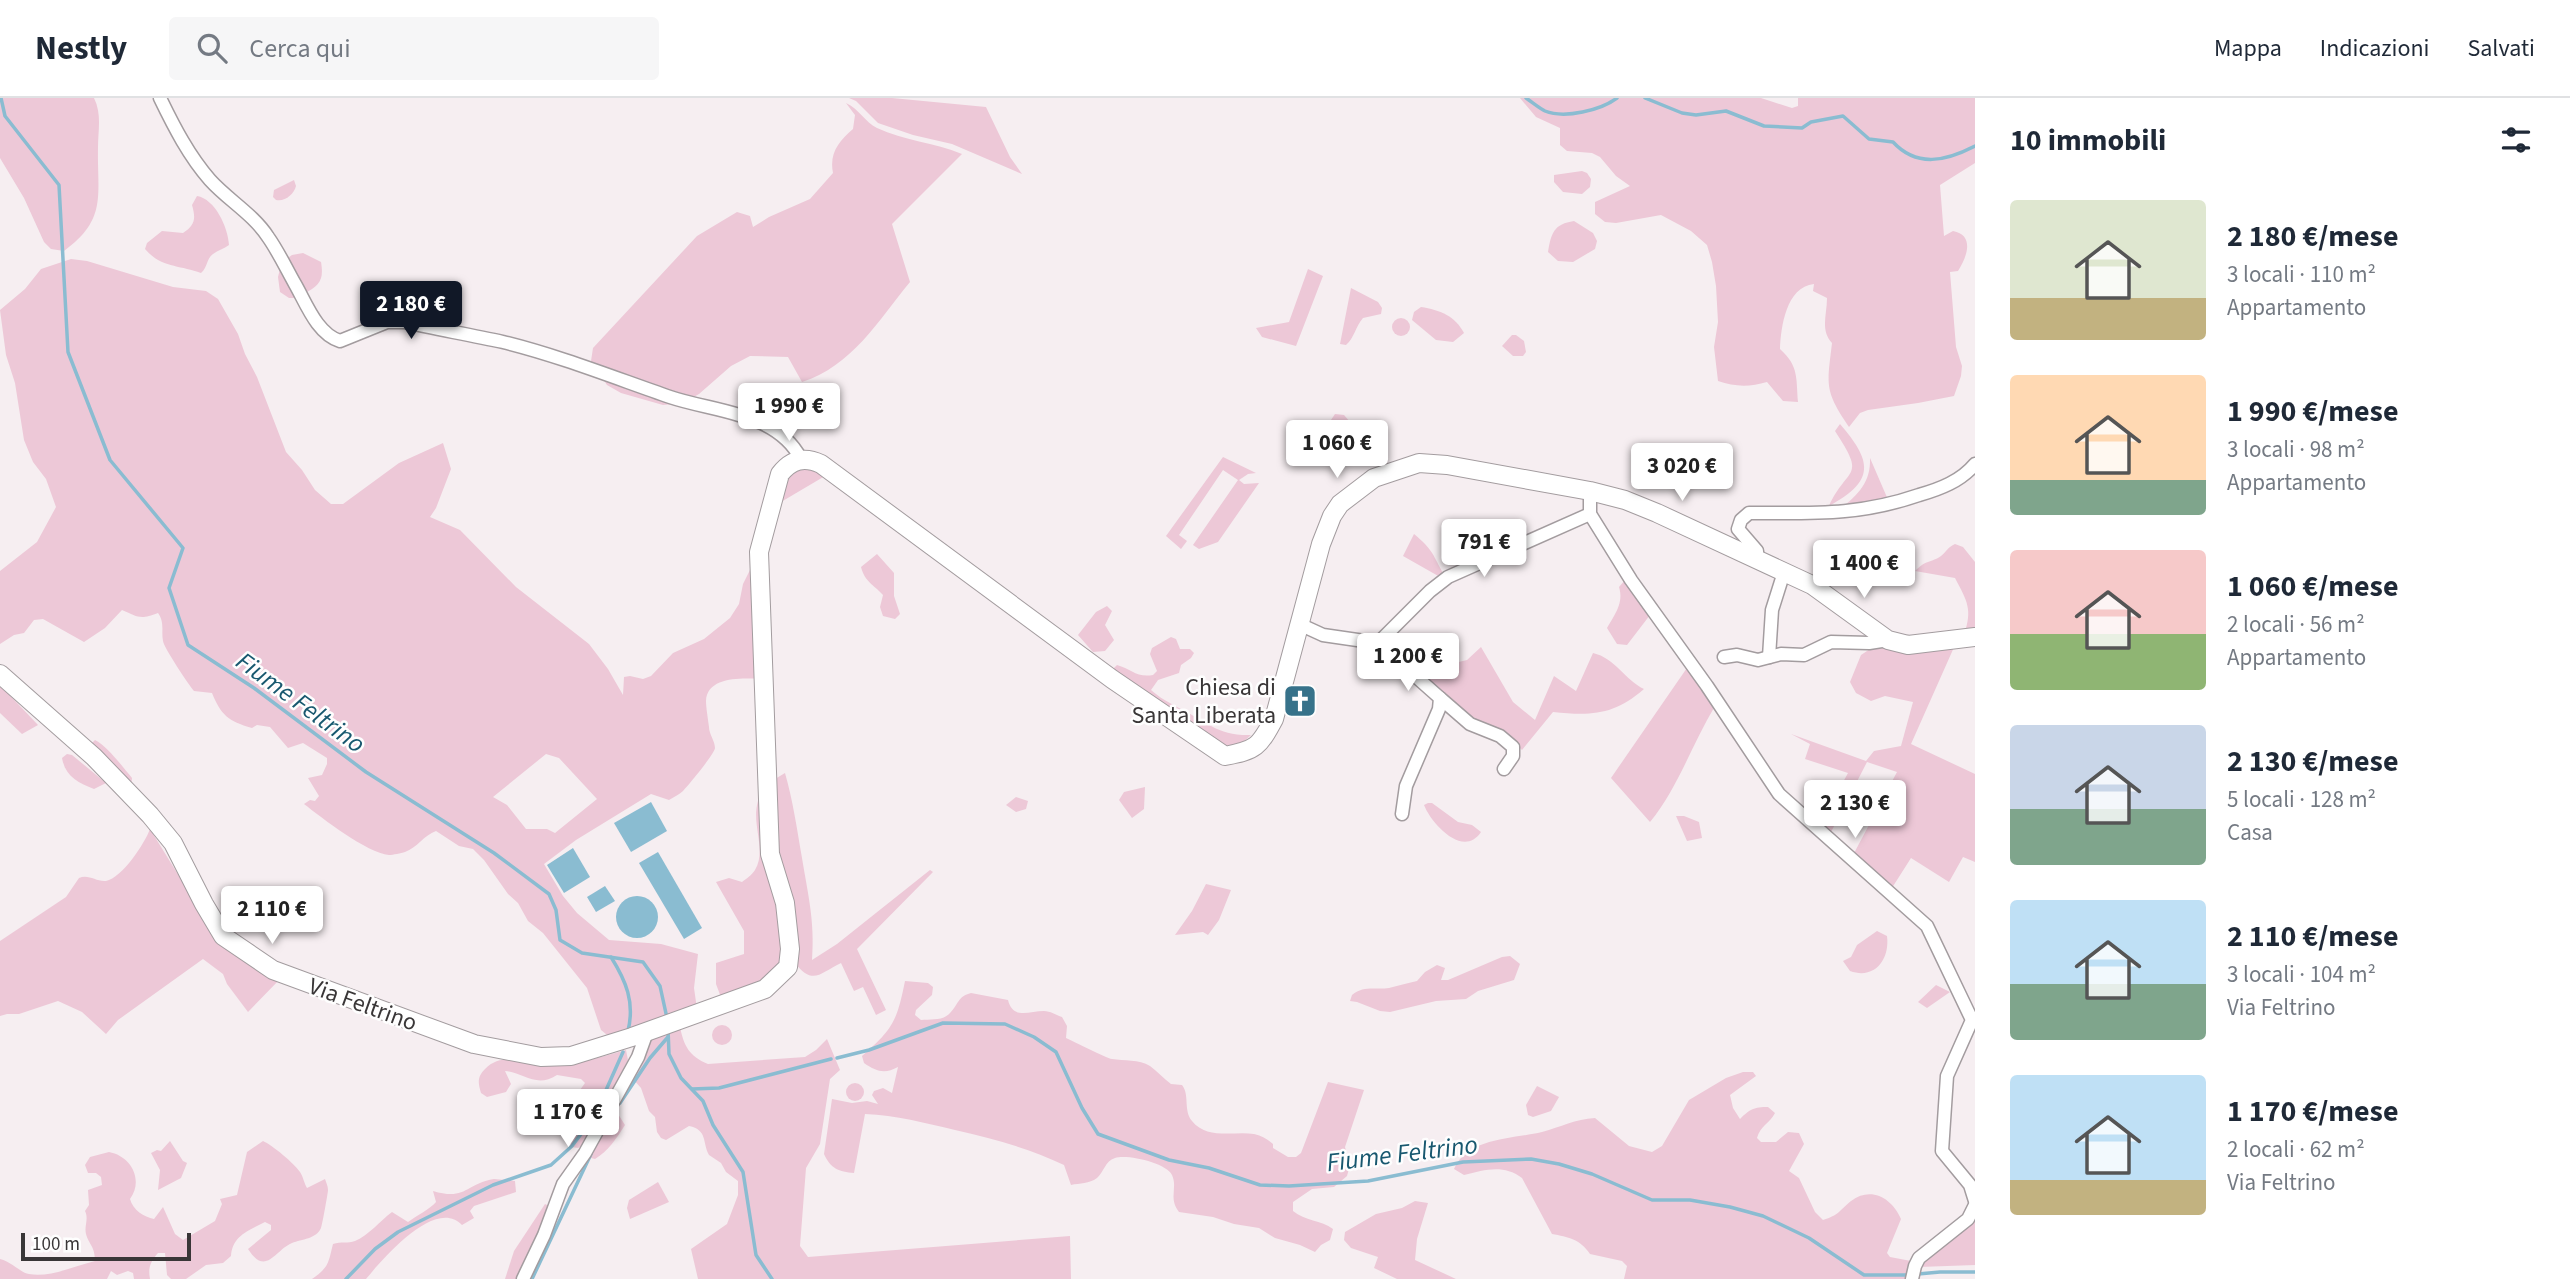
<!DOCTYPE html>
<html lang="it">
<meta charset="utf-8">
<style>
:root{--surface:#fff;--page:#f6f6f7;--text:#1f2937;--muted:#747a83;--line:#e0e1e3;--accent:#111827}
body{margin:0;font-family:"Source Sans 3",sans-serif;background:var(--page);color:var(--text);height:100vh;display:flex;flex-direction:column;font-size:26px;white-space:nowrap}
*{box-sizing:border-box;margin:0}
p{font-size:23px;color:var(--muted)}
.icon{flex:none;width:38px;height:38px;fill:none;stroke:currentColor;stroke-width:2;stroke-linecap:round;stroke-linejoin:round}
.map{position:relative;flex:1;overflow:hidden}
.drawer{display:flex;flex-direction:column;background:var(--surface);width:595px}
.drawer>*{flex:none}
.scale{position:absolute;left:21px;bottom:18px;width:170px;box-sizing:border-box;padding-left:7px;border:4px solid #393637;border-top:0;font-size:19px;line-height:24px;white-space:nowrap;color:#393637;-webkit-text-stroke:5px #fefefe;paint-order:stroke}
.price{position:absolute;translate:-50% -60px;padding:0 16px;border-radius:7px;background:#fff;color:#222;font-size:23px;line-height:46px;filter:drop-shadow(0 2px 4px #0008)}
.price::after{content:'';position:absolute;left:50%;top:42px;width:21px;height:16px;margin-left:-10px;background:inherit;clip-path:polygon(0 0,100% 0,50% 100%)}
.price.on{background:var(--accent);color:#fff}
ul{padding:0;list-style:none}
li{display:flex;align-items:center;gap:21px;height:175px;padding:0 35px}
li span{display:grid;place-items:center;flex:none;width:196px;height:140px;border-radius:7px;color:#555}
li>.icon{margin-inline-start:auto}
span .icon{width:84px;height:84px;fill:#fffc;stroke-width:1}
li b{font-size:30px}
h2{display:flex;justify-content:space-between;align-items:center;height:84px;padding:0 35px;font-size:30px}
header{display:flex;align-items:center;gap:42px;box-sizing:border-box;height:98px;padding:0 35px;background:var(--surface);border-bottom:2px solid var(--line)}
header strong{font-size:33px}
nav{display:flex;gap:38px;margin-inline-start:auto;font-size:24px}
.search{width:490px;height:63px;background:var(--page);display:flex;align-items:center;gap:18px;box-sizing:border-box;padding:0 24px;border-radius:7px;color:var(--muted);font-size:26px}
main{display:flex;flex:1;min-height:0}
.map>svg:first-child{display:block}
</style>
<header>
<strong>Nestly</strong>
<div class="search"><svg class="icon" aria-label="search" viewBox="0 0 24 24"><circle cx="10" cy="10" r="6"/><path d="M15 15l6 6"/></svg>Cerca qui</div>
<nav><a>Mappa</a><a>Indicazioni</a><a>Salvati</a></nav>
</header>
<main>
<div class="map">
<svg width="1975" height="1181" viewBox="0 0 1975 1181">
<rect width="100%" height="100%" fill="#f6eef1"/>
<!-- green -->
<g fill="#edc8d7" fill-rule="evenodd">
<path d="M0 0H94C102 16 98 33 98 49 97 97 108 121 64 153L51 151 44 144 24 100 0 60Z"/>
<polygon points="849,0 892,0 986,9 1010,59 1022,76 952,46 913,37 878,25 856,3"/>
<path d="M1520 0H1761L1792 10 1798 8V0H1975V65L1940 87 1944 138 1953 133C1975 137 1967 159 1958 173L1950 174 1956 249 1962 268 1961 278 1954 298 1918 305 1868 312 1860 315 1849 329C1824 292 1827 288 1832 245 1820 232 1827 217 1827 200L1813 193 1814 186C1786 189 1781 229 1780 251 1799 268 1796 280 1798 304L1783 303 1767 284C1750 289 1735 289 1718 283L1714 249 1718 224 1716 188 1712 164 1707 147 1691 133 1661 117 1616 125 1605 124 1595 116V104L1630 88 1616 78 1600 59 1592 55 1567 53 1560 47V30L1536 19Z"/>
<path d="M846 5C859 11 865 24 877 30 904 43 934 44 962 56L892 126 910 184C878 223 852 268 802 284L788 259 750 258 731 268 699 296 683 305 663 307 621 295 607 287 591 263 593 250 697 138 737 114 750 118 753 129 769 119 810 101 833 75C829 55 839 43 853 31L855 17Z"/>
<polygon points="1582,73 1587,75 1591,81 1590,89 1582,96 1563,94 1554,84 1554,77"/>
<path d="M294 82 296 88C294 96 285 104 276 102L273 99 274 92Z"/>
<path d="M197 98C215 101 228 129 229 147 224 151 218 152 213 156 206 161 208 169 201 175 180 167 161 170 145 151L147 145 162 133 183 135C195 127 196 121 192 107Z"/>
<path d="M1574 123 1593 135 1597 143 1595 151 1573 164 1558 163 1548 154C1551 135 1554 126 1574 123Z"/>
<path d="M303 155 321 164C324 182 320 188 303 196L285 162 292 157Z"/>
<path d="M71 161 87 163 173 189 206 193 218 201 238 236 245 256 257 279 286 354 302 372 315 392 331 406H343L399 365 443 345 451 371 436 410 430 419 460 432 516 489 589 546 608 571 623 597 624 579 630 578 643 581 651 578 673 555 704 541 730 520 739 506 743 486 754 464 760 581C743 580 707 578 706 603 706 609 708 621 709 629 709 636 715 643 715 650 715 655 688 688 683 693 680 696 674 699 669 702L651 696 576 742 544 766 563 798 577 815 609 842 661 846 698 856 694 890 697 911 612 941 601 932 587 890 543 835 528 823 518 805 508 796 484 762 473 751 459 748 436 733C424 737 417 750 405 754 401 755 393 757 389 757 367 755 322 720 304 706L310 702 315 703 319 698 308 680 322 677 327 666V660L303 645 288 650 270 629 257 627 252 630C228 623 221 617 212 595L194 593C189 587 164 550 163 543 161 533 165 525 158 515 140 522 138 519 122 512L105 530 84 544 43 521 34 522 24 535 14 537 0 546V473L37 444 56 409 46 381 33 364 24 342 15 285 6 257 0 212 25 191 41 171ZM546 656 559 660 597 701 555 735 547 731H526L507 707 493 699Z"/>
<polygon points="280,171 296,200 289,200 280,194 278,179"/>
<polygon points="1308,171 1323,178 1296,248 1262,239 1256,230 1289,224"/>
<path d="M1351 190 1378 204 1382 210 1381 216 1363 220C1355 229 1355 239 1346 247L1340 246Z"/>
<path d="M1421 209C1440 212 1455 218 1464 235L1453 244 1436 242 1412 222 1414 214Z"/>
<circle cx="1401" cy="229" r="9"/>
<polygon points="1512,237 1516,237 1524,243 1526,254 1523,258 1513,258 1502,248"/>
<path d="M1335 316 1344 317 1350 324 1342 342C1333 340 1329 336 1327 328Z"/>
<path d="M1840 326C1872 363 1876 383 1829 408 1848 367 1867 382 1835 333Z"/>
<polygon points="1223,359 1256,375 1248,376 1239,382 1244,386 1259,385 1218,444 1199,451 1193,447 1238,382 1223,372 1179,437 1187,443 1181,451 1166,438"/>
<path d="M1870 360 1889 404 1840 411C1858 397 1871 384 1870 360Z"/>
<path d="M801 370 815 372 825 378 781 404C785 389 785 376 801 370Z"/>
<path d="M1414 436C1433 452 1432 455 1444 477L1440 479 1403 458Z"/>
<path d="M1955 446 1963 449 1975 464V535L1964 537C1973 511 1967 503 1955 480L1915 473C1927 461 1931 465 1941 458 1947 453 1948 449 1955 446Z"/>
<path d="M877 456 894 475V498L900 516 895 521 883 518 880 509 883 497C873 486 865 484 861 469Z"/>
<path d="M1626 481 1650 517 1627 547 1617 546 1607 530C1615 516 1624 505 1619 489Z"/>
<polygon points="1107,508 1112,513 1105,527 1114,542 1105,553 1093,554 1078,537 1096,514"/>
<path d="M1171 539 1176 541 1180 551H1190L1194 555 1191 560 1181 567 1179 575 1158 582 1151 592C1160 600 1168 604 1179 610 1207 624 1218 638 1251 637L1241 646 1227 649 1163 614 1113 571 1117 567C1131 571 1137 580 1153 577L1157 573 1150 556 1152 550Z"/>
<polygon points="1955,547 1911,646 1975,676 1975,764 1963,759 1949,784 1911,760 1890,793 1852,759 1897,674 1867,664 1830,736 1818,725 1830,712 1843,710 1852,692 1842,686 1848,675 1805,661 1810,646 1791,636 1866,663 1874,653 1901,648 1913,604 1885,598 1871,603 1856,595 1850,584 1861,557 1870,551"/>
<path d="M1481 549 1513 604 1535 622 1554 578 1576 593 1593 555C1615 560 1625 582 1644 591 1614 617 1592 618 1553 614L1522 652 1513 643 1467 621 1427 582 1438 569 1467 562Z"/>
<path d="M1689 567 1715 608C1692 646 1678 690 1650 724L1611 680Z"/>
<polygon points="0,587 38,627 22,636 0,615"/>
<path d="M95 642C107 648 122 668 132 680L131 689 90 647Z"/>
<path d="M67 656 72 657 106 685 94 691C78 685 65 678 62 660Z"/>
<path d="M785 675C793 703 797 731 802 760 808 797 815 823 812 862L837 846 930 772 933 774 857 851 886 912 876 917 863 889 854 893 841 865C820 875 813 888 795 865L776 749 775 681Z"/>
<path d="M767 687 783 865 764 884 722 902 716 886V865L744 856V833L716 784 729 780 742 784C746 781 752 777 755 772 770 747 742 716 767 687Z"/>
<polygon points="1145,689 1144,711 1132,720 1119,702 1124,694"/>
<polygon points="1016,699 1028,703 1026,711 1016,714 1006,707"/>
<path d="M1428 705H1432L1458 724 1472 727 1481 734C1463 761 1431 725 1424 707Z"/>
<polygon points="1676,718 1684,718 1699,724 1702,740 1687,743"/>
<path d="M150 731 211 830 281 880 248 914 227 886 223 876 203 861 118 922 106 936 82 914 58 903 19 916H7L0 918V843L66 799 79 780C89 776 96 784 106 783 122 780 145 745 150 731Z"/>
<polygon points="1206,786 1231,792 1219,822 1208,837 1203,834 1175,837 1192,813"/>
<path d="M1877 833 1887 838C1890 861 1875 882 1850 873L1843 863 1851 859 1857 847Z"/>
<path d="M1510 858 1520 866 1514 882 1478 893 1466 901 1436 903 1390 914 1380 913 1357 904 1350 903 1352 897C1364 887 1375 892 1389 890 1398 888 1407 885 1417 883L1425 874 1437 867 1445 870 1441 882H1448L1502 859Z"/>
<path d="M905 883 928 885 933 889 932 897 916 912 915 917 921 922C931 921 943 923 950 915 958 907 958 898 971 895L1008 902C1013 922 1029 913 1044 913 1050 913 1056 917 1062 919L1067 928 1066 940C1073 943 1106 960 1112 961 1124 963 1139 961 1150 968 1157 973 1164 981 1171 986L1182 987C1190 997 1183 1012 1192 1023 1207 1042 1234 1033 1254 1036 1262 1038 1267 1041 1273 1046V1050L1288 1059H1296L1301 1055 1328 984 1364 992 1345 1049 1350 1067 1347 1078 1334 1089 1312 1091 1293 1104V1113C1305 1123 1321 1122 1333 1131L1330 1142 1321 1147 1315 1154 1300 1147 1275 1140 1259 1130 1234 1126 1213 1119 1179 1114C1168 1100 1178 1090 1172 1077 1166 1065 1128 1056 1115 1060 1105 1063 1104 1074 1097 1080 1089 1086 1080 1085 1071 1087L1064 1067C1029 1050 993 1041 955 1032 925 1025 896 1017 865 1016L854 1075C839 1074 830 1070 824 1056L832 1001 852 1005 867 1003 878 1006 872 997 874 993 883 990 892 995 898 969C885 976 877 974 864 965L862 958C893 931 897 923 905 883Z"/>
<polygon points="1936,887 1950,894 1927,910 1918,904"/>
<circle cx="722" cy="937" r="10"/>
<path d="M680 929C684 948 689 958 708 966L805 959 816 952 827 941 840 972 830 981 820 1046 806 1070 800 1148 808 1159 1070 1138 1071 1181H698L691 1151 727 1126 738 1097V1083L726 1074 721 1065 709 1057C702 1044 708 1032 689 1028L666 1042 661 1040 657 1034 655 1019 649 1013 641 990 632 980 647 948 653 941Z"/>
<path d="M626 952 628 962 583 1047 578 1050 572 1049 569 1043 572 1027 584 1021 583 1010 577 1005 575 999 585 985 581 981 557 977C536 991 523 974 505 973L511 986 506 994 487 999 481 995C478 985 477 979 485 971 503 952 533 966 557 966 581 966 604 958 626 952Z"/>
<path d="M1743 974H1753L1756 978 1730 997 1733 1010 1740 1021C1750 1011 1754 1009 1768 1009L1775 1015C1770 1025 1760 1028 1757 1040L1761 1044H1776L1788 1034 1799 1035 1804 1046 1789 1073 1799 1080 1815 1114 1823 1122C1839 1117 1839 1113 1851 1103 1871 1088 1892 1100 1901 1121L1887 1155 1890 1159 1911 1163 1908 1181H1624L1627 1168 1622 1163 1590 1156C1580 1141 1568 1139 1552 1136L1522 1080C1503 1066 1485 1072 1464 1077L1454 1071C1468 1039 1514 1041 1542 1034 1561 1029 1575 1021 1595 1020L1629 1048 1652 1054 1662 1048 1689 1002 1726 980Z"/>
<circle cx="855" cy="994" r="9"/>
<polygon points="1537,988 1559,999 1551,1013 1533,1019 1528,1017 1526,1007"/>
<polygon points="540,995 554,1002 560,1010 553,1023 545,1025 530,1016 529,1001"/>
<path d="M618 1016 625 1027C617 1040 608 1053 595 1061L587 1059 612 1017Z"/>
<polygon points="170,1043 183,1063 187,1065 181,1080 158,1092 160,1072 151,1055 157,1052 161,1053"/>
<path d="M263 1043C272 1047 294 1065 300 1074 303 1078 304 1085 307 1090L325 1081C326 1084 328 1088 328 1092 328 1095 322 1128 321 1130 316 1141 302 1141 292 1145 275 1152 266 1179 248 1151L271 1132V1127L265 1124C249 1132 232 1138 231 1158L223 1165 206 1167 186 1181H171L167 1177 165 1155H158C150 1164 148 1170 150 1181H134L133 1175 128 1173 117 1177 111 1173 107 1181H0V1161C12 1164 21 1175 29 1176 49 1180 75 1168 95 1163 95 1148 89 1147 86 1136 84 1128 89 1121 85 1113L89 1107 88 1092 102 1087 101 1079 96 1075H88L85 1067 90 1059 109 1054C131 1058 144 1082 130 1101 133 1112 144 1119 154 1121L163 1109 175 1136 183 1142 215 1123 222 1106 220 1101 237 1097 247 1054Z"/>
<path d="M494 1081 515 1083 516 1094 474 1108 470 1113 474 1120 462 1127C435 1099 383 1161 366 1181H312C329 1169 328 1166 333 1146 341 1143 348 1146 355 1143 369 1137 380 1123 392 1114L408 1124C415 1119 431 1110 436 1104L433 1093C466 1103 465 1086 494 1081Z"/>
<polygon points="658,1084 669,1104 630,1121 627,1110 629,1102"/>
<polygon points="1415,1103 1428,1105 1417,1141 1415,1162 1456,1181 1397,1181 1374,1170 1378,1159 1351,1150 1344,1142 1345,1134 1376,1116 1402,1110"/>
<polygon points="545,1106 549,1108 520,1181 505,1181 514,1153"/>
<polygon points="1975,1119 1975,1167 1919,1169 1924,1159"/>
</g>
<!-- water -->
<g fill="#8abcd1">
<polygon points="651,704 667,733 631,754 614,725"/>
<polygon points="573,750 590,779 564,795 547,767"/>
<polygon points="658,754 702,830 684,841 639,765"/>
<polygon points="605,788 615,803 596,814 587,799"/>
<circle cx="637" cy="819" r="21"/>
</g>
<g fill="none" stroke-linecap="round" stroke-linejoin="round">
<!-- stream -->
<g stroke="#8abcd1" stroke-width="3.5">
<polyline points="1,0 5,18 59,87 68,254 110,362 183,450 169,490 188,547 254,590 366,674 494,755 549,796 556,812 560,842 582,855 643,864 660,888 667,920"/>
<path d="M1526 0C1532 4 1539 10 1545 13 1565 21 1601 12 1617 0"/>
<path d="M1645 0 1682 15 1696 17 1726 13 1764 28 1802 30 1811 24 1843 18 1869 41 1893 44C1917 70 1946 63 1975 48"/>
<path d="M611 859C626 883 635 904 628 933"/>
<polyline points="668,931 669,956 681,980 703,1003 713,1027 743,1074 756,1157 772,1181"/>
<polyline points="837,960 869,952 943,925 1005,926 1034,939 1056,954 1082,1010 1098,1036 1169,1062 1209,1070 1260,1087 1289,1088 1368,1083 1463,1064 1531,1061 1559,1066 1592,1076 1652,1102 1690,1102 1730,1109 1763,1118 1809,1140 1864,1177 1910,1177"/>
<polyline points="692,991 719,990 831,961"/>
<polyline points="620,1005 650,960 668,939"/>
<polyline points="1918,1176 1940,1174 1975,1174"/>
<polyline points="346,1181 375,1151 398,1134 493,1087 551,1067 572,1048 594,1019 623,954"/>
<polyline points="532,1181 591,1056"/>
</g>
<defs>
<g id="street">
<path d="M160 0C174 29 189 58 210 82 228 102 253 116 268 139 278 153 286 170 295 186 306 205 317 236 340 243L387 224H404C437 231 470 237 503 244 560 258 615 280 670 299 714 314 777 314 801 361"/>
<polyline points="1590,393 1590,416 1631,482 1707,588 1779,696 1927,828 1972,922 1947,978 1942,1053 1970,1087 1975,1103"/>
<path d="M1757 461V453L1738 431 1741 422 1749 415C1813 415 1858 418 1919 397 1940 391 1961 383 1975 366"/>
<polyline points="1299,526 1323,537 1378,545 1440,600 1439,611 1406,688 1402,716"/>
<polyline points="1378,545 1430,493 1448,479 1590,416"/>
<polyline points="1724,559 1737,557 1758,562 1781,556 1804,557 1831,544 1869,545 1888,542"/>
<polyline points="1769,559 1772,512 1784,474"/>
<polyline points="1440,600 1470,626 1500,638 1513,649 1513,658 1504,671"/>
<polyline points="523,1181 544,1137 563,1086 585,1055 638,959 647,934"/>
<polyline points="1912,1181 1915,1168 1919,1160 1968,1121 1975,1107"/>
</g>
<path id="secondary" d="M0 576 94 659 150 717 173 745 204 806 223 838 273 872 474 946 541 959 571 958 632 939 765 891 788 869 790 851 785 805 770 756 759 454 780 376C791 362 804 358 821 366L1112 581 1225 658C1256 652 1259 649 1274 621L1321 446 1332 418 1340 406 1374 380 1419 365 1447 367 1590 393 1625 402 1657 415 1812 487 1888 542 1908 547 1975 539"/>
</defs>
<!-- street casing -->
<use href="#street" stroke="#a39c9f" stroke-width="15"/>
<!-- secondary casing -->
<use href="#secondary" stroke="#a39c9f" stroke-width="20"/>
<!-- street -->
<use href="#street" stroke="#fff" stroke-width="12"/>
<!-- secondary -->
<use href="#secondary" stroke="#fff" stroke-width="18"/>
</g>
<!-- icons -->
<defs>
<symbol id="church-square" viewBox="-11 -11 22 22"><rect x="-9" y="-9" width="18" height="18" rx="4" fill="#37728a" stroke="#fefefe"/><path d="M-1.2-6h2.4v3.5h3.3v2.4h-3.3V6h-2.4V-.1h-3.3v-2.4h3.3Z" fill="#fff"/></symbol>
</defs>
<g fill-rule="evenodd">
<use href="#church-square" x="1281" y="584" width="38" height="38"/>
</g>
<g text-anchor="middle" stroke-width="5" stroke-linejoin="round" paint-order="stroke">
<!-- poi labels -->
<g font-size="24" fill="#393637" stroke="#fefefe" text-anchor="end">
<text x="1276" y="597">Chiesa di<tspan x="1276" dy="28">Santa Liberata</tspan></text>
</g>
<!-- street labels -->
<g font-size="24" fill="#393637" stroke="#fefefe">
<text transform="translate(363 906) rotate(20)" y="8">Via Feltrino</text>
</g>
<!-- water labels -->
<g font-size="26" font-style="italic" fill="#18586f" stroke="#fefefe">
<text transform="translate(301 604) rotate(36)" y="9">Fiume Feltrino</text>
<text transform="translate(1402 1055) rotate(-7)" y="9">Fiume Feltrino</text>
</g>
</g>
</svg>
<div class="scale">100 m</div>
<b class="price on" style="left:411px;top:243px">2 180 €</b>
<b class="price" style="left:789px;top:345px">1 990 €</b>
<b class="price" style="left:1337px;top:382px">1 060 €</b>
<b class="price" style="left:1682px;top:405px">3 020 €</b>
<b class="price" style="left:1484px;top:481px">791 €</b>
<b class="price" style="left:1864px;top:502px">1 400 €</b>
<b class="price" style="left:1408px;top:595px">1 200 €</b>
<b class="price" style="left:1855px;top:742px">2 130 €</b>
<b class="price" style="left:272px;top:848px">2 110 €</b>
<b class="price" style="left:568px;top:1051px">1 170 €</b>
</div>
<section class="drawer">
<h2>10 immobili<svg class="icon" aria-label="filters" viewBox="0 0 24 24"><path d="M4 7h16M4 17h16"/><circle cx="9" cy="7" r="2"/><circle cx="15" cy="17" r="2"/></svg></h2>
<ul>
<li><span style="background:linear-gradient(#dfe7d0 70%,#c2b280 0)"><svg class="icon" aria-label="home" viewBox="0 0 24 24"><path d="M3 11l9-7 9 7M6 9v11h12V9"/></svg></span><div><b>2 180 €/mese</b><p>3 locali · 110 m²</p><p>Appartamento</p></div></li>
<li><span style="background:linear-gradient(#ffd9b3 75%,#7fa58c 0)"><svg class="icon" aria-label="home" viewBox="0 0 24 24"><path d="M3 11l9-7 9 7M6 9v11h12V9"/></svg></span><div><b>1 990 €/mese</b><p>3 locali · 98 m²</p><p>Appartamento</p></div></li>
<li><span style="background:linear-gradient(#f6c9c9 60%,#8fb573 0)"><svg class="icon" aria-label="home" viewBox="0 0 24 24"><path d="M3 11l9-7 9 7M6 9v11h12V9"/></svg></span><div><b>1 060 €/mese</b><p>2 locali · 56 m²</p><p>Appartamento</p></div></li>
<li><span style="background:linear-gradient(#c9d6e8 60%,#7fa58c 0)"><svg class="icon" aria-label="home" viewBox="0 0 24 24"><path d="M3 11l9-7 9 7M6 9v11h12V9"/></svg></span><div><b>2 130 €/mese</b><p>5 locali · 128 m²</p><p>Casa</p></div></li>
<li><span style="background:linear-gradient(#bfe0f5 60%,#7fa58c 0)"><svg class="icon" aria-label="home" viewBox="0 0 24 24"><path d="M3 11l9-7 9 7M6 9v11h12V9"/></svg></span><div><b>2 110 €/mese</b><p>3 locali · 104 m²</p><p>Via Feltrino</p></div></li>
<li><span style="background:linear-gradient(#bfe0f5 75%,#c2b280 0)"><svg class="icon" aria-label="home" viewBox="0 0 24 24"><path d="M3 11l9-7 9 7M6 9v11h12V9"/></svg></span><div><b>1 170 €/mese</b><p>2 locali · 62 m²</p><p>Via Feltrino</p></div></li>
</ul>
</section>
</main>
